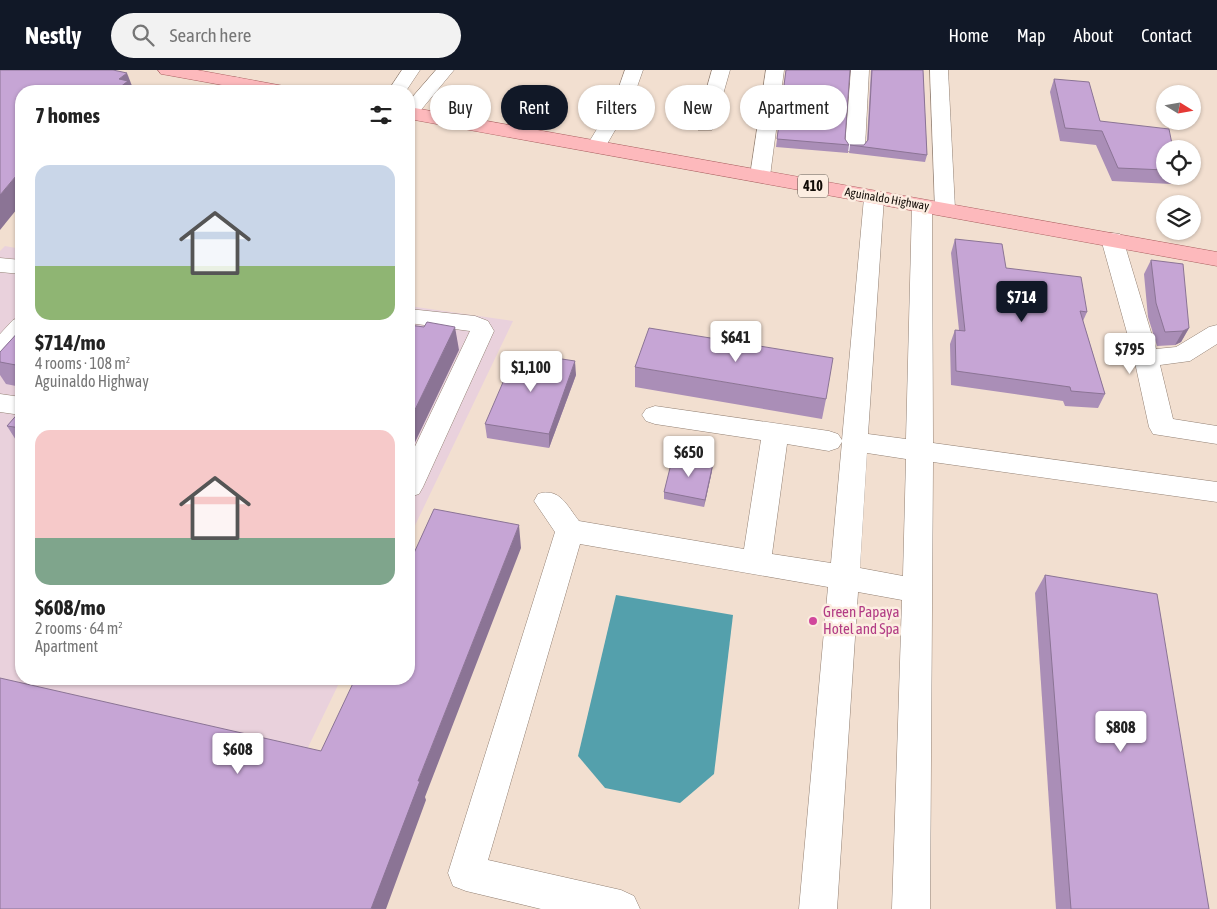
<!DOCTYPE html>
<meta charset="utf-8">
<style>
:root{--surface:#fff;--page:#f2f2f2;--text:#222;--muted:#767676;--accent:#111827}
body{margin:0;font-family:"Asap Condensed",sans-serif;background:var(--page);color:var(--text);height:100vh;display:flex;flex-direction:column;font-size:19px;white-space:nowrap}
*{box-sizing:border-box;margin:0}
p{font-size:16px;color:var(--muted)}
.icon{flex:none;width:28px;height:28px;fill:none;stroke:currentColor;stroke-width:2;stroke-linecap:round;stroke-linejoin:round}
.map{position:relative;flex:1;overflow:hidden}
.sheet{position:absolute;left:15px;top:15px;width:400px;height:600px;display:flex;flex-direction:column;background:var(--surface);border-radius:20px;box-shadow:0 1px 4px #0004}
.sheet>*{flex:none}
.banner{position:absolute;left:430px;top:15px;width:475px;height:45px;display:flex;gap:10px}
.needle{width:32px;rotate:101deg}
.tools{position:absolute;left:1156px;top:15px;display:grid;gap:10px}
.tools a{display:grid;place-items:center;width:45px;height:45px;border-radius:50%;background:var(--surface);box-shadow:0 1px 4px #0004;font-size:25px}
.price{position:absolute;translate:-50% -42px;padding:0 11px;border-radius:5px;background:#fff;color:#222;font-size:16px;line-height:32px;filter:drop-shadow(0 1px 2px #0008)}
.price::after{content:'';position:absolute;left:50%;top:30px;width:15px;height:11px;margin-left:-8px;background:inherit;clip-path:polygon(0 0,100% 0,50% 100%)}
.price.active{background:var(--accent);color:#fff}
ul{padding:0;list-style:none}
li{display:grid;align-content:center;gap:10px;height:265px;padding:0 20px}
li span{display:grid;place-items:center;height:155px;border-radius:15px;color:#555}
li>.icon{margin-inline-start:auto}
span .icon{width:90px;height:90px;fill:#fffc;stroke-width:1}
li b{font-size:21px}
h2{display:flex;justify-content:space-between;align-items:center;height:60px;padding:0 20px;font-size:21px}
.pill{padding:0 18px;border-radius:22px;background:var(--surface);box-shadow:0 1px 4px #0004;font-size:18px;line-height:45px}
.pill.active{background:var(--accent);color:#fff}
header{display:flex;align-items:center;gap:30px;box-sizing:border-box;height:70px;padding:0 25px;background:var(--accent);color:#fff}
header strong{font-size:24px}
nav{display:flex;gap:28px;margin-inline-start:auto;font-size:18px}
.search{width:350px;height:45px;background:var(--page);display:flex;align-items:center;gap:12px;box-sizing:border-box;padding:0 18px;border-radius:28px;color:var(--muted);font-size:19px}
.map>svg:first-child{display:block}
</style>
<header>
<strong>Nestly</strong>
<div class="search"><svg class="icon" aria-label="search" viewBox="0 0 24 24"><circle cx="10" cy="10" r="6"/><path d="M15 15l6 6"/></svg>Search here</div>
<nav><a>Home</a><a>Map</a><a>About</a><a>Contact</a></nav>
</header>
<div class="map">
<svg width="1217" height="839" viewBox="0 0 1217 839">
<rect width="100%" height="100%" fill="#f2dfd0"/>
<!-- industrial -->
<g fill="#e9d1dc">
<polygon points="5,176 21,179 21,609 341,609 230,839 0,839 0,181"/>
<polygon points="409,236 513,251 409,468"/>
</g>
<!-- water -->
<polygon fill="#54a0ac" points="616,525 733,545 714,704 680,733 605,718 578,686"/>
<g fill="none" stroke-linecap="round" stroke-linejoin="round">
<defs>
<g id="minor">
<polygon points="402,0 420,0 406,21 388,21"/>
<polygon points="436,0 454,0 416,46 409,48 409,31"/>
<polygon points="625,0 643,0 632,31 603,81 589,81 586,77 614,31"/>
<polygon points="712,0 730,0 714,56 712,60 698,60 696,56"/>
<polygon points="766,0 784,0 770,106 767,110 760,112 753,110 750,106"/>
<polygon points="851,0 869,0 865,77 862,81 848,81 845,77"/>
<polygon points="930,0 948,0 955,139 952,143 945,145 938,143 935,139"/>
<polygon points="234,7 240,8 243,12 235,21 216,21 228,8"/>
<path d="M874 122 881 124 884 128 868 364 906 369 912 136 915 132 922 130 929 132 932 136 933 373 1217 412V432L933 392 930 839H892L902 530 858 522 837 839H799L828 517 580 474 488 790 621 820 634 826 640 839H541L466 821 453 816 448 803 555 462 534 431 538 424C560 417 567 436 579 451L744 479 761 370 655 354 646 351 642 345 646 339 655 336 829 361 838 364 842 370 864 128 867 124ZM842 372 831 493 772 484 787 374 829 381 838 378ZM867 383 906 389 903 506 860 498Z"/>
<polygon points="1112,163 1120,164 1123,169 1156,279 1176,277 1209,257 1217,255 1217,274 1190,291 1160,295 1173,349 1217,356 1217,374 1153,364 1149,357 1134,288 1101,169 1104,164"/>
<polygon points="0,188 21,190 21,204 0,202"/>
<polygon points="409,239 475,246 488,251 494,261 423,417 419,424 409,427 409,389 470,261 409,253"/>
<polygon points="21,247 21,270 9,286 0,288 0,264 13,250"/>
<polygon points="0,324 21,327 21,345 0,342"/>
</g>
<g id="major">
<polygon points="158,0 197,0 284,16 290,17 293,21 255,21 167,5 161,4"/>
<polygon points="409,37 1217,182 1217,196 409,49"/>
</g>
</defs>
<!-- minor casing -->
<use href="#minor" stroke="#938174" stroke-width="1"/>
<!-- major casing -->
<use href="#major" stroke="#aa5f60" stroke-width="1"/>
<!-- minor -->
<use href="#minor" fill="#fff" fill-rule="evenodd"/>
<!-- major -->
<use href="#major" fill="#fdb9bc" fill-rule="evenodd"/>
</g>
<!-- wall -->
<g fill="#aa8eb7">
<polygon points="786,0 849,75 848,83 776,77"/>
<polygon points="871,0 923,0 927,85 925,92 849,83 850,75 864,75 867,71"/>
<polygon points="1054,9 1100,51 1165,79 1165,106 1175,106 1171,114 1112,111 1096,75 1060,71 1050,22"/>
<polygon points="955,169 1006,198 1087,242 1083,251 1105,324 1098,338 1065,336 1063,331 951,315 950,274 955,260 959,260 951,183"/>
<polygon points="1151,190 1189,258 1181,272 1175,275 1157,276 1148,247 1144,204"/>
<polygon points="21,259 21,317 6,314 0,305 0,282"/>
<polygon points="635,297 826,329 822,349 635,317"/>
<polygon points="576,305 549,378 487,368 485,354"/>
<polygon points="21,340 21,378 7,356"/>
<polygon points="712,401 704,437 664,429 664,422"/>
<polygon points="1045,505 1209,839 1056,839 1035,523"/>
</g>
<!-- shaded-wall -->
<g fill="#8b7495">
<polygon points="127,3 134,21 115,21 119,9"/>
<polygon points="21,100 21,134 0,160 0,125"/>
<polygon points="455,257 459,280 409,385 409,352"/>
<polygon points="1189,258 1181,272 1175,275 1183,261"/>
<polygon points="575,291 576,305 549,378 549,364"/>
<polygon points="713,393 712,401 704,437 705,430"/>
<polygon points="519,455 521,478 425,727 426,730 386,839 371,839 418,711"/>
</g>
<!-- building -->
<g fill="#c6a5d5" stroke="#8b7495">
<polygon points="0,0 113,0 127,3 119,9 128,11 115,21 21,21 21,100 0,125"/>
<polygon points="786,0 850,0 845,69 849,75 777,69"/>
<polygon points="872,0 923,0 927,85 850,75 864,75 868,70"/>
<polygon points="1054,9 1089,12 1100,51 1169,59 1173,79 1165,79 1165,100 1118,98 1102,61 1065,58"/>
<polygon points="955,169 1002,174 1006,198 1081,207 1087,242 1080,241 1105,324 1071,321 1070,317 956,301 955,260 965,261"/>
<polygon points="1151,190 1183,194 1189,258 1183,261 1165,262 1156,233"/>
<polygon points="427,252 455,257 409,352 409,255 424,257"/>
<polygon points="649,258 833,288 826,329 635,297"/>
<polygon points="21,259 21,296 0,292 0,282"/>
<polygon points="516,282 575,291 549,364 485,354"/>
<polygon points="21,340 21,358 7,356"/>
<polygon points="673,386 713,393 705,430 664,422"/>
<polygon points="434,439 519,455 418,711 420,711 371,839 0,839 0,608 321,681 355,609 409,609 409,494"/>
<polygon points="1045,505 1157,524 1209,839 1071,839"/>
</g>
<!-- markers -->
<circle fill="#d1479c" stroke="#fcede1" stroke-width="2" cx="813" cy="551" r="5"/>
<g text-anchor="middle" stroke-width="5" stroke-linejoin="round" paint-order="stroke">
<!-- far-street labels -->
<g font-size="12" fill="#120c07" stroke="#fcede1">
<text transform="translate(887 129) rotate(10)" y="4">Aguinaldo Highway</text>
</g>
<!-- shield labels -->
<rect fill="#fcede1" stroke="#585048" stroke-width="1" x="798" y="104.5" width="30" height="23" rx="4"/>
<g font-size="14" font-weight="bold" fill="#120c07">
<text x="813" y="121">410</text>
</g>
<!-- hotel labels -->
<g font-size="15" fill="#b23c85" stroke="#fcede1" text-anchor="start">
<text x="823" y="547">Green Papaya<tspan x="823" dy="17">Hotel and Spa</tspan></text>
</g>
</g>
</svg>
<div class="tools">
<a><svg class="needle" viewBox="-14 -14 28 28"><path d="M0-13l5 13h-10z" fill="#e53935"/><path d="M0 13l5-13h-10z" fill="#767676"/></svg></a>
<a><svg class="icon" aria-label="locate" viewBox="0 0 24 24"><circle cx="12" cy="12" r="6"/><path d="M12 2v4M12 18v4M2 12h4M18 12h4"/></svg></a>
<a><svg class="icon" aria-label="layers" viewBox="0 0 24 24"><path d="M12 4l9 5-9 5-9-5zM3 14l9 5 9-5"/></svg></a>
</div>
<b class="price active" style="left:1022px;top:253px">$714</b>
<b class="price" style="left:736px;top:293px">$641</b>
<b class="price" style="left:1130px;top:305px">$795</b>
<b class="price" style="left:531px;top:323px">$1,100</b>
<b class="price" style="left:689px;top:408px">$650</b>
<b class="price" style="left:1121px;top:683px">$808</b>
<b class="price" style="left:238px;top:705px">$608</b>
<div class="banner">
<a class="pill">Buy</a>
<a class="pill active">Rent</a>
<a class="pill">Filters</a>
<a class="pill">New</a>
<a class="pill">Apartment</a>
</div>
<section class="sheet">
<h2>7 homes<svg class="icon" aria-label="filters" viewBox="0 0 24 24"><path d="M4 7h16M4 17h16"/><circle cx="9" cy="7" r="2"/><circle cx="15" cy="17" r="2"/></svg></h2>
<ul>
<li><span style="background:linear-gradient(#c9d6e8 65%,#8fb573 0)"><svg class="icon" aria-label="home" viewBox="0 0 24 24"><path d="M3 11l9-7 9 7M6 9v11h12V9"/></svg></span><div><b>$714/mo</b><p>4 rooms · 108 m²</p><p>Aguinaldo Highway</p></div></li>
<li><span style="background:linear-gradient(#f6c9c9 70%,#7fa58c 0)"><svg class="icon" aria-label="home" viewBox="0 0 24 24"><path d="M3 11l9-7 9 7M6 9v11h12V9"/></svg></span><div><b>$608/mo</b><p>2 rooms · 64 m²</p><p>Apartment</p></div></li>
</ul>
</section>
</div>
